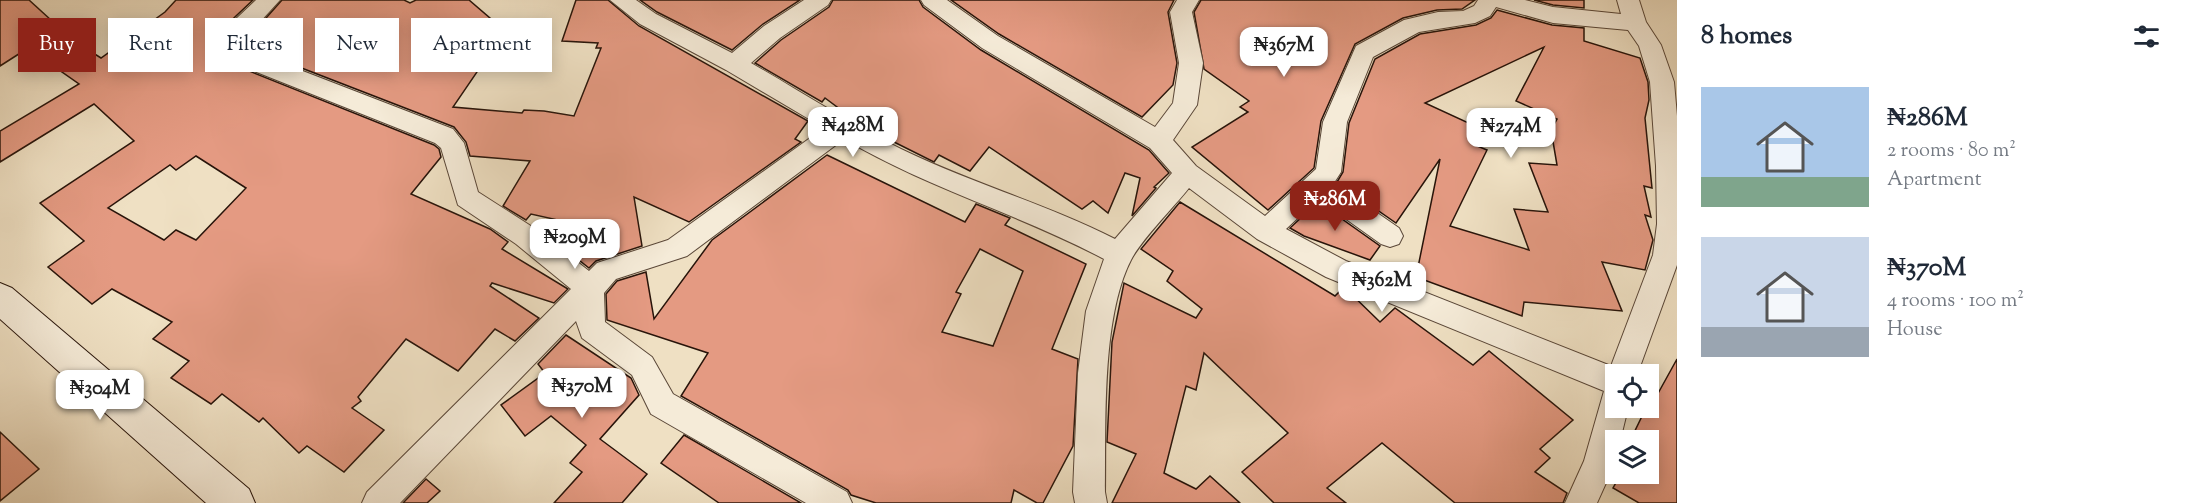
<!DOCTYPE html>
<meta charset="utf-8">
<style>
:root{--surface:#fff;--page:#f6f6f7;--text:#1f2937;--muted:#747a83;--accent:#8f2418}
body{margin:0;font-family:"Sorts Mill Goudy",serif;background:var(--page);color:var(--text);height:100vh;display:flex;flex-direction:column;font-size:22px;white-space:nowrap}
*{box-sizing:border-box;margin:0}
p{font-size:20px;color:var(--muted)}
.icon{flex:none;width:33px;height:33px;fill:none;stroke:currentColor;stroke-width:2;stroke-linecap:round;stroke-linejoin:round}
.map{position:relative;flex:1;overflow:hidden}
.details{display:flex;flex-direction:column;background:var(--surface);width:510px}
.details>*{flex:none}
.top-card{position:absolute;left:18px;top:18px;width:570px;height:54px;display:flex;gap:12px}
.fabs{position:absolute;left:1605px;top:364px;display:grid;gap:12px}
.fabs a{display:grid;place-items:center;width:54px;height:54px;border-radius:0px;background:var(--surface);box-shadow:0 3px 15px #0003;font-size:30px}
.price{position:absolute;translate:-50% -51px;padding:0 14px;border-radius:12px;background:#fff;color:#222;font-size:20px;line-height:39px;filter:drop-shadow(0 2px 3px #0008)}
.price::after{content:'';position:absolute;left:50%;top:36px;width:18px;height:14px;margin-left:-9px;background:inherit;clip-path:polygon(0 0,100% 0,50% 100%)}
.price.selected{background:var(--accent);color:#fff}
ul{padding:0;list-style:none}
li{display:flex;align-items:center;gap:18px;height:150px;padding:0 24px}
li span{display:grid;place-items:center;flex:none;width:168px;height:120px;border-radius:0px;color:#555}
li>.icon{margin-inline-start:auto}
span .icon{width:72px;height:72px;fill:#fffc;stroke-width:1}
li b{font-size:26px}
h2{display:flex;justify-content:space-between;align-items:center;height:72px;padding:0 24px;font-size:26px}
.tag{padding:0 21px;border-radius:0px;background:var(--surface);box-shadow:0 3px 15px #0003;font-size:21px;line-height:54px}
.tag.selected{background:var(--accent);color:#fff}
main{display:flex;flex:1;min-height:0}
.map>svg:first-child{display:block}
</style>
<main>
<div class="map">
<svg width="1677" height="503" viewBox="0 0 1677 503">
<rect width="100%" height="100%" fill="#efe0c3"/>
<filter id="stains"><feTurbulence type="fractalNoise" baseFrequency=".00333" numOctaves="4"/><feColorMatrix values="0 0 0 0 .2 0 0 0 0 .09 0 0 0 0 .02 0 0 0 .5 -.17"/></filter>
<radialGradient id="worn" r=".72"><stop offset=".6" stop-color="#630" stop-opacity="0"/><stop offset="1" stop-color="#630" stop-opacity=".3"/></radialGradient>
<!-- building -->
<g fill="#e49a82" stroke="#28140a" stroke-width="1.5" fill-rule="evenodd">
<path d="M0 0H29L74 41 101 58 165 12 176 0H253L217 34 213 46 219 59 434 145 439 149 441 157 411 194 490 229 508 242 502 249 568 289 554 303 492 283 490 286 539 318 515 341 495 329 458 371 406 339 358 397 361 401 352 408 384 430 344 472 307 446 299 453 263 418 259 422 222 394 211 404 171 378 189 361 153 339 172 322 112 289 92 304 48 267 84 241 40 203 134 141 94 104 0 162V131L79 84 36 54 33 56 25 50 0 66ZM196 156 246 188 196 240 176 230 164 240 108 208 170 165 176 170Z"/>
<polygon points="282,0 404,0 410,3 416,0 469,0 505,31 453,107 522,113 524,110 544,111 574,116 601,48 596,48 598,43 562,41 576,0 608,0 639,26 808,121 795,139 801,142 689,222 634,197 642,246 596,261 589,268 570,253 567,222 531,214 526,220 503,206 530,161 470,156 466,142 454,127 242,45"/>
<polygon points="640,0 800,0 763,24 732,50 657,12"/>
<polygon points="833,0 919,0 923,7 981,50 1149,150 1169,173 1154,187 1156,188 1132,216 1140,178 1125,173 1108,213 1093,201 1082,209 989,147 970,171 939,155 934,162 864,127 825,98 822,102 755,63 781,40 829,7"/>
<polygon points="951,0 1174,0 1168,12 1177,63 1173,85 1142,117 999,34"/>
<polygon points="1201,0 1475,0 1462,9 1437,10 1403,18 1355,44 1321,121 1314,168 1268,210 1192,147 1248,112 1240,107 1249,101 1204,69 1194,12"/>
<polygon points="1534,0 1584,0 1584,8 1553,5"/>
<path d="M1497 10 1552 25 1584 28V41L1640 58 1648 82 1649 100 1645 118 1652 188 1644 186 1651 217 1645 215 1653 240 1645 270 1602 262 1622 311 1524 302 1522 316 1416 277 1440 159 1396 223 1337 182 1343 172 1349 123 1375 59 1420 34 1476 25 1491 18ZM1544 47 1516 101 1557 119 1551 130 1557 165 1529 163 1548 212 1514 209 1529 250 1450 226 1487 150 1477 146 1486 131 1425 103Z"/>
<path d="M827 155 965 222 976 204 1005 216 1010 218 1005 225 1086 264 1052 349 1078 359 1073 446 1043 503H1037L1014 490 1011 503H876L851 495 848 490 681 396 708 353 607 320 606 294 617 281 646 272 654 319 712 240ZM980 249 1023 271 993 346 942 332 961 294 956 292Z"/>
<polygon points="1180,202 1335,296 1344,287 1380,322 1395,308 1473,365 1489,351 1573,420 1540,449 1550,458 1535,472 1567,493 1563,503 1455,503 1382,443 1327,488 1346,503 1274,503 1242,472 1288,433 1204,353 1196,390 1186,386 1164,473 1196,489 1210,476 1240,503 1112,503 1136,454 1107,442 1112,342 1124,283 1196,318 1202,309 1167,281 1173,271 1141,249"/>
<polygon points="1318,202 1380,246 1370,260 1304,236 1290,228"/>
<polygon points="566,335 631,378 639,395 600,439 647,474 622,503 554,503 582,472 570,463 586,445 551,416 525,436 501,405 545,373 538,364"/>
<polygon points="1677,359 1677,503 1639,503 1613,488 1621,474 1648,474 1648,441 1630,441 1646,408 1648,408 1652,394 1656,397"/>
<polygon points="0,432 39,469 0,501"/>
<polygon points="684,435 801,503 719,503 661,463"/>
<polygon points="426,479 440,491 427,503 403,503"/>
</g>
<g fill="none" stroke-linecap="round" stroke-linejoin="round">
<defs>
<path id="street" d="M256 0H280L238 46 453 129 464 143 478 192 534 228 589 271 597 263 668 240 824 128 726 70 640 24 610 0H636L656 14 732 53 764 26 804 0H831L828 5 780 38 751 63C800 91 850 124 901 149 971 183 1046 204 1115 239L1172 173 1150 148 982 48 924 5 921 0H947L998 36 1155 127 1173 103 1179 63 1170 12 1177 0H1199L1192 12 1203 63 1197 105 1173 140 1196 166 1265 216 1316 169 1323 122 1356 46 1404 20 1438 12 1463 11 1474 6 1478 0H1525L1553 7 1621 14 1617 0H1639L1646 22 1661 45 1674 82 1677 116V265L1637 375H1616V408H1628L1620 441H1616L1615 463 1597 503H1565L1584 461 1604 391 1326 277 1257 239 1189 188C1174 207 1141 240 1131 260 1101 318 1106 426 1105 492L1107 503H1075L1073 492 1078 373 1086 311 1104 259C1019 214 927 188 844 139L687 256 616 279 604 293 605 322 652 357 673 394 847 492 852 503H806L651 414 632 375 582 338 576 321 400 503H362L367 492 571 289 516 244 458 205 441 148 435 143 221 58 215 47 219 35ZM1496 7 1553 23 1628 30 1639 46 1650 82 1656 166 1657 224 1653 255 1611 366 1346 261 1286 229 1318 199 1381 244 1390 247 1399 244 1403 236 1399 228 1334 183 1341 172 1347 122 1373 57 1419 32 1475 23 1490 16Z"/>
<polygon id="secondary" points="0,283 12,288 249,489 255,503 206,503 0,319"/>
</defs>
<!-- street casing -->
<use href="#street" stroke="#5a4738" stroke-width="2"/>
<!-- secondary casing -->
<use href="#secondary" stroke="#28140a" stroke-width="2"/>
<!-- street -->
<use href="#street" fill="#f5ebd8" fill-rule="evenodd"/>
<!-- secondary -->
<use href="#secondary" fill="#f5ebd8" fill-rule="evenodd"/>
</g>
<rect width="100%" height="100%" filter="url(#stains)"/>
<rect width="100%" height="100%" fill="url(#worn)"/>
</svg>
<div class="fabs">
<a><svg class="icon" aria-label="locate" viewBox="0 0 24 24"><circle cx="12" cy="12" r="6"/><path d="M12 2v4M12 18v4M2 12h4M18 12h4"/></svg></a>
<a><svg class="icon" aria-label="layers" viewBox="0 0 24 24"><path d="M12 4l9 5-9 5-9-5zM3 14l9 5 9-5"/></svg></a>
</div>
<b class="price" style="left:1284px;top:78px">₦367M</b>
<b class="price" style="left:853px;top:158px">₦428M</b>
<b class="price" style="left:1511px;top:159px">₦274M</b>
<b class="price selected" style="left:1335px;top:232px">₦286M</b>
<b class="price" style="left:575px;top:270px">₦209M</b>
<b class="price" style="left:1382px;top:313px">₦362M</b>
<b class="price" style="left:582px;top:419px">₦370M</b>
<b class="price" style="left:100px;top:421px">₦304M</b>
<div class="top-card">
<a class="tag selected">Buy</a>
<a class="tag">Rent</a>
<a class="tag">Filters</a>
<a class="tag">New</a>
<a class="tag">Apartment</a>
</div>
</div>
<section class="details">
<h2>8 homes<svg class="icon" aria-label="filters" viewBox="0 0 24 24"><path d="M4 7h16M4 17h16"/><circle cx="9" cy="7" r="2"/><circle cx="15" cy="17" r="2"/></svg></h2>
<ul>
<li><span style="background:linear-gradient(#a9c7e8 75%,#7fa58c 0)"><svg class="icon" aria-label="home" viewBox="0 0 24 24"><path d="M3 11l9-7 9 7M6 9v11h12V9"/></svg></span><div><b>₦286M</b><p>2 rooms · 80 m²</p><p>Apartment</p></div></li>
<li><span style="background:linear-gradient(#c9d6e8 75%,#9aa5b1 0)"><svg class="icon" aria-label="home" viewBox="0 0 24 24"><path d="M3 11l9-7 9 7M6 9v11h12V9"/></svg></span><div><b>₦370M</b><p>4 rooms · 100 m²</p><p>House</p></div></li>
</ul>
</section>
</main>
